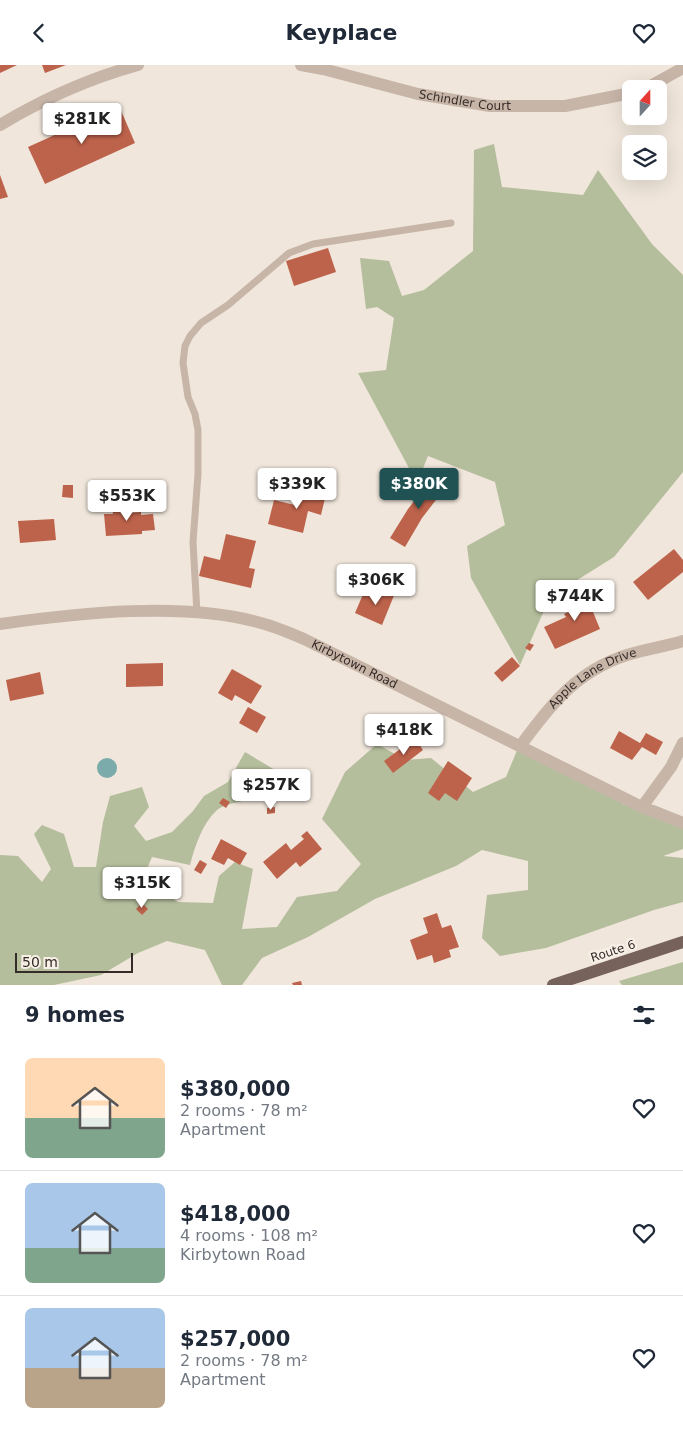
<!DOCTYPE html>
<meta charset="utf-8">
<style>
:root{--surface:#fff;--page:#f6f6f7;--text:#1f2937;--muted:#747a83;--line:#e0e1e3;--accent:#205254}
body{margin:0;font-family:"DejaVu Sans",sans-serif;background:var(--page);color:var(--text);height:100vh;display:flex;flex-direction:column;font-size:19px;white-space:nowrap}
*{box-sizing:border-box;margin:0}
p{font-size:16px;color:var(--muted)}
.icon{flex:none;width:28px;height:28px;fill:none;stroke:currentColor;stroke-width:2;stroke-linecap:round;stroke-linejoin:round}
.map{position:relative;height:920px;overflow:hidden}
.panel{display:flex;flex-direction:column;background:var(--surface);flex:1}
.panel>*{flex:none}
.needle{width:32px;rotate:21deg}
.buttons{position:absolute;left:622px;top:15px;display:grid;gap:10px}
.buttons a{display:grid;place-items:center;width:45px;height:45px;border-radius:8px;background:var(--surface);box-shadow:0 5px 20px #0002;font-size:25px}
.scale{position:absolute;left:15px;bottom:12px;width:118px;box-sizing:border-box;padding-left:5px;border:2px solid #352b28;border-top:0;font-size:14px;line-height:18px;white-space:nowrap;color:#352b28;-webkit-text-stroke:4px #f8f0e7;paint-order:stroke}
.price{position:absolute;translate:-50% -42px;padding:0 11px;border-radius:5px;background:#fff;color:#222;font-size:16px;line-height:32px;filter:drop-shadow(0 1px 2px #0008)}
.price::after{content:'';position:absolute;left:50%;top:30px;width:15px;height:11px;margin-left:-8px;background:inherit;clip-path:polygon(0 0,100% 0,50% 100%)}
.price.on{background:var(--accent);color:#fff}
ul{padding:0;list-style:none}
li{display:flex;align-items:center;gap:15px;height:125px;padding:0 25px}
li+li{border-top:1px solid var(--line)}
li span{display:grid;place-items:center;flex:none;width:140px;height:100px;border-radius:8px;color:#555}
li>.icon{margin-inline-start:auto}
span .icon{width:60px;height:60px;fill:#fffc;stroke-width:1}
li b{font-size:21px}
h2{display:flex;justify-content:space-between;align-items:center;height:60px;padding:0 25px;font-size:21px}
header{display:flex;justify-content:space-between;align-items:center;height:65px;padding:0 25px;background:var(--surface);font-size:22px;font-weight:800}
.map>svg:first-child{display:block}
</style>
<header><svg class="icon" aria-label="back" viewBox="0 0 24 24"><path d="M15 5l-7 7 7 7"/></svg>Keyplace<svg class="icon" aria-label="heart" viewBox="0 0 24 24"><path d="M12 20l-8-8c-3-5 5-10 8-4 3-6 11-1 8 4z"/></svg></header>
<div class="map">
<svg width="683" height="920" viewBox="0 0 683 920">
<rect width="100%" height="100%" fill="#f0e6db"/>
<!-- green -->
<g fill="#b4be9c">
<polygon points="494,79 502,122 583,130 598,105 652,179 683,210 683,407 614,492 550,532 520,600 471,513 467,481 505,460 495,417 428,391 417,418 358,308 386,305 394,253 377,242 366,244 360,193 389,196 402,231 424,225 473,186 474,85"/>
<path d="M377 679 406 695 431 693 473 727 506 712 518 683 613 727 624 740H654L683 752V784L663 791 683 793V837L654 845 546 883 500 891 482 873 487 830 528 825V796L482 785 456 801 375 834 308 872 262 893 242 920H222L205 885 167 876 138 888 101 910 54 920H0V790L18 791 42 817 51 804 34 769 42 760 64 769 74 802H96L103 757 110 731 142 722 149 742 134 761 146 776 172 767 193 746 204 731 228 717 245 687 275 705 293 727C278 730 227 736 217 745 202 759 195 781 190 800L152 792 142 815 178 837 213 838 219 811 235 797 253 804 242 864 277 862 297 832 337 826 361 799 322 754 345 707Z"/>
<polygon points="683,897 683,920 622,920 619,916"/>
</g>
<!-- water -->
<circle fill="#7cabab" cx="107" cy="703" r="10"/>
<!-- building -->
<g fill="#be634b">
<polygon points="0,0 17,0 0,8"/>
<polygon points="42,0 66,0 45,8"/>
<polygon points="119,41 135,78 45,119 28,82"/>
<polygon points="0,110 8,132 0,134"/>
<polygon points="328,183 336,207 294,221 286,196"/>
<polygon points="436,408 449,418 422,453 405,482 390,473 408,444"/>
<polygon points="63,420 73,420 73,433 62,432"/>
<polygon points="299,422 326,429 321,450 308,446 303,468 268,459 274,435 295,440"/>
<polygon points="125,439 126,448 141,447 141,450 153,449 155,465 142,466 142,469 106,471 104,449 113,449 112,440"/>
<polygon points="54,454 56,475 20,478 18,456"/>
<polygon points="226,469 256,476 249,503 255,504 251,523 199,511 204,491 220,495"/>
<polygon points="674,484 683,495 683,507 648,535 633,517"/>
<polygon points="381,522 395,528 382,560 355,548 364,527 376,532"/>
<polygon points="589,526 598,545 593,547 600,564 555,584 544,562 566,552 564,549 577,543 573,533"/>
<polygon points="529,578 534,580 530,586 525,583"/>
<polygon points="512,592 520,601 502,617 494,608"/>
<polygon points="163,598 163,621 126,622 126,599"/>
<polygon points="232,604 262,621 251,639 235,630 232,636 218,628"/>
<polygon points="40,607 44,629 10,636 6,615"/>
<polygon points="248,642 266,652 257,668 239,658"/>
<polygon points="619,666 640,678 646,668 663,677 656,690 642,682 632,695 610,683"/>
<polygon points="415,673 423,685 393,708 384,696"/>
<polygon points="448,696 472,713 457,736 445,728 439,736 428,728"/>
<polygon points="223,733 230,737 226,743 219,738"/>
<polygon points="275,742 275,748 267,749 267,743"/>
<polygon points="307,766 322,784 300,802 296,797 277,814 263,797 286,778 291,785 304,774 301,771"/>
<polygon points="221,774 247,788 240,800 228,793 224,800 211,794"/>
<polygon points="200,795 207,799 201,809 194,805"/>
<polygon points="142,838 148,844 142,850 136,844"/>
<polygon points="437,848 442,863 451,860 459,882 449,885 451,892 434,898 432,890 417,895 410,875 428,868 423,853"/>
<polygon points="301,916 302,920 293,920 292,918"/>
</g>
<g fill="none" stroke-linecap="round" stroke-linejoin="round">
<!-- lane -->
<polyline stroke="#c7b5a8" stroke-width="7" points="197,548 193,477 198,409 198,365 195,349 188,332 183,298 185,281 190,271 201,258 228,240 289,188 313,179 451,158"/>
<!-- street -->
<g stroke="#c7b5a8" stroke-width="12">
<path id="s1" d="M301 0 323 4 418 29 490 41H565L631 28"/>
<polyline points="645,24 683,3"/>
<path d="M0 60C45 33 87 14 138 0"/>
<path id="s2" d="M0 559C77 548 186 536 261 558 276 562 290 568 304 574L642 742 683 758"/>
<path id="s3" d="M521 680C551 639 577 606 627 590 645 584 664 582 683 576"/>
<polyline points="642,742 671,702 683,678"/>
</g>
<!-- primary -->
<polyline stroke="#76625a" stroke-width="12" points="553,920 683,877"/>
</g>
<g text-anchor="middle" stroke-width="4.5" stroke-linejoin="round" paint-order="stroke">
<!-- street labels -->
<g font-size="12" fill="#352b28" stroke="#f8f0e7">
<text dy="4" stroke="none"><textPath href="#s1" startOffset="168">Schindler Court</textPath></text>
<text dy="4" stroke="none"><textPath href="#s2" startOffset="365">Kirbytown Road</textPath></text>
<text dy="4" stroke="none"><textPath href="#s3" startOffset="100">Apple Lane Drive</textPath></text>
<text transform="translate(613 886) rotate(-18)" y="4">Route 6</text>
</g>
</g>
</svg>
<div class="buttons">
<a><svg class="needle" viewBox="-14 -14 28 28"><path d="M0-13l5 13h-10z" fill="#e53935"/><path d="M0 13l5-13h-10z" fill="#747a83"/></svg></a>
<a><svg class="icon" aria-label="layers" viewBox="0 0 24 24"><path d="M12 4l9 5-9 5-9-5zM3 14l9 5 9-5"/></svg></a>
</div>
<div class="scale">50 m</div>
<b class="price" style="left:82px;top:80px">$281K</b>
<b class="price" style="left:297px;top:445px">$339K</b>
<b class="price on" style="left:419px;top:445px">$380K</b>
<b class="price" style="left:127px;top:457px">$553K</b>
<b class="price" style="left:376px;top:541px">$306K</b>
<b class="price" style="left:575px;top:557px">$744K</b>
<b class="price" style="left:404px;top:691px">$418K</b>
<b class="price" style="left:271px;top:746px">$257K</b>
<b class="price" style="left:142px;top:844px">$315K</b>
</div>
<section class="panel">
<h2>9 homes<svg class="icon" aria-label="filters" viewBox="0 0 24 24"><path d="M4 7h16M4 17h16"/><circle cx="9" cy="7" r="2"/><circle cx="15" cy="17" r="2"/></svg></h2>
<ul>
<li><span style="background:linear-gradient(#ffd9b3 60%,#7fa58c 0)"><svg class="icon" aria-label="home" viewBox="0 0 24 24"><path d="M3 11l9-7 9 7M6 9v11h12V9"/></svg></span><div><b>$380,000</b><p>2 rooms · 78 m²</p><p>Apartment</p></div><svg class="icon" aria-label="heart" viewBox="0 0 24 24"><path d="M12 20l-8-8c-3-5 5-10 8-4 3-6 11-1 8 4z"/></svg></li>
<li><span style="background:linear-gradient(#a9c7e8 65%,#7fa58c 0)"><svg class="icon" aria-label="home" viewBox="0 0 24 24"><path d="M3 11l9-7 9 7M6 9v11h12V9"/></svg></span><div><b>$418,000</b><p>4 rooms · 108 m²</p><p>Kirbytown Road</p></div><svg class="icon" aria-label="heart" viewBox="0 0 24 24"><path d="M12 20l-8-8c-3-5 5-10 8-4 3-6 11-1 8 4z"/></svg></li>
<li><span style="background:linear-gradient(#a9c7e8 60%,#b9a48a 0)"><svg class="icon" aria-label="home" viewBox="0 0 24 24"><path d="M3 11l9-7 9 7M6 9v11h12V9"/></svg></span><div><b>$257,000</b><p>2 rooms · 78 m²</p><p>Apartment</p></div><svg class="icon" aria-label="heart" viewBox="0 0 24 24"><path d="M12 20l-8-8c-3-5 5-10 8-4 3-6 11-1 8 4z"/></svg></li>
</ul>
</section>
